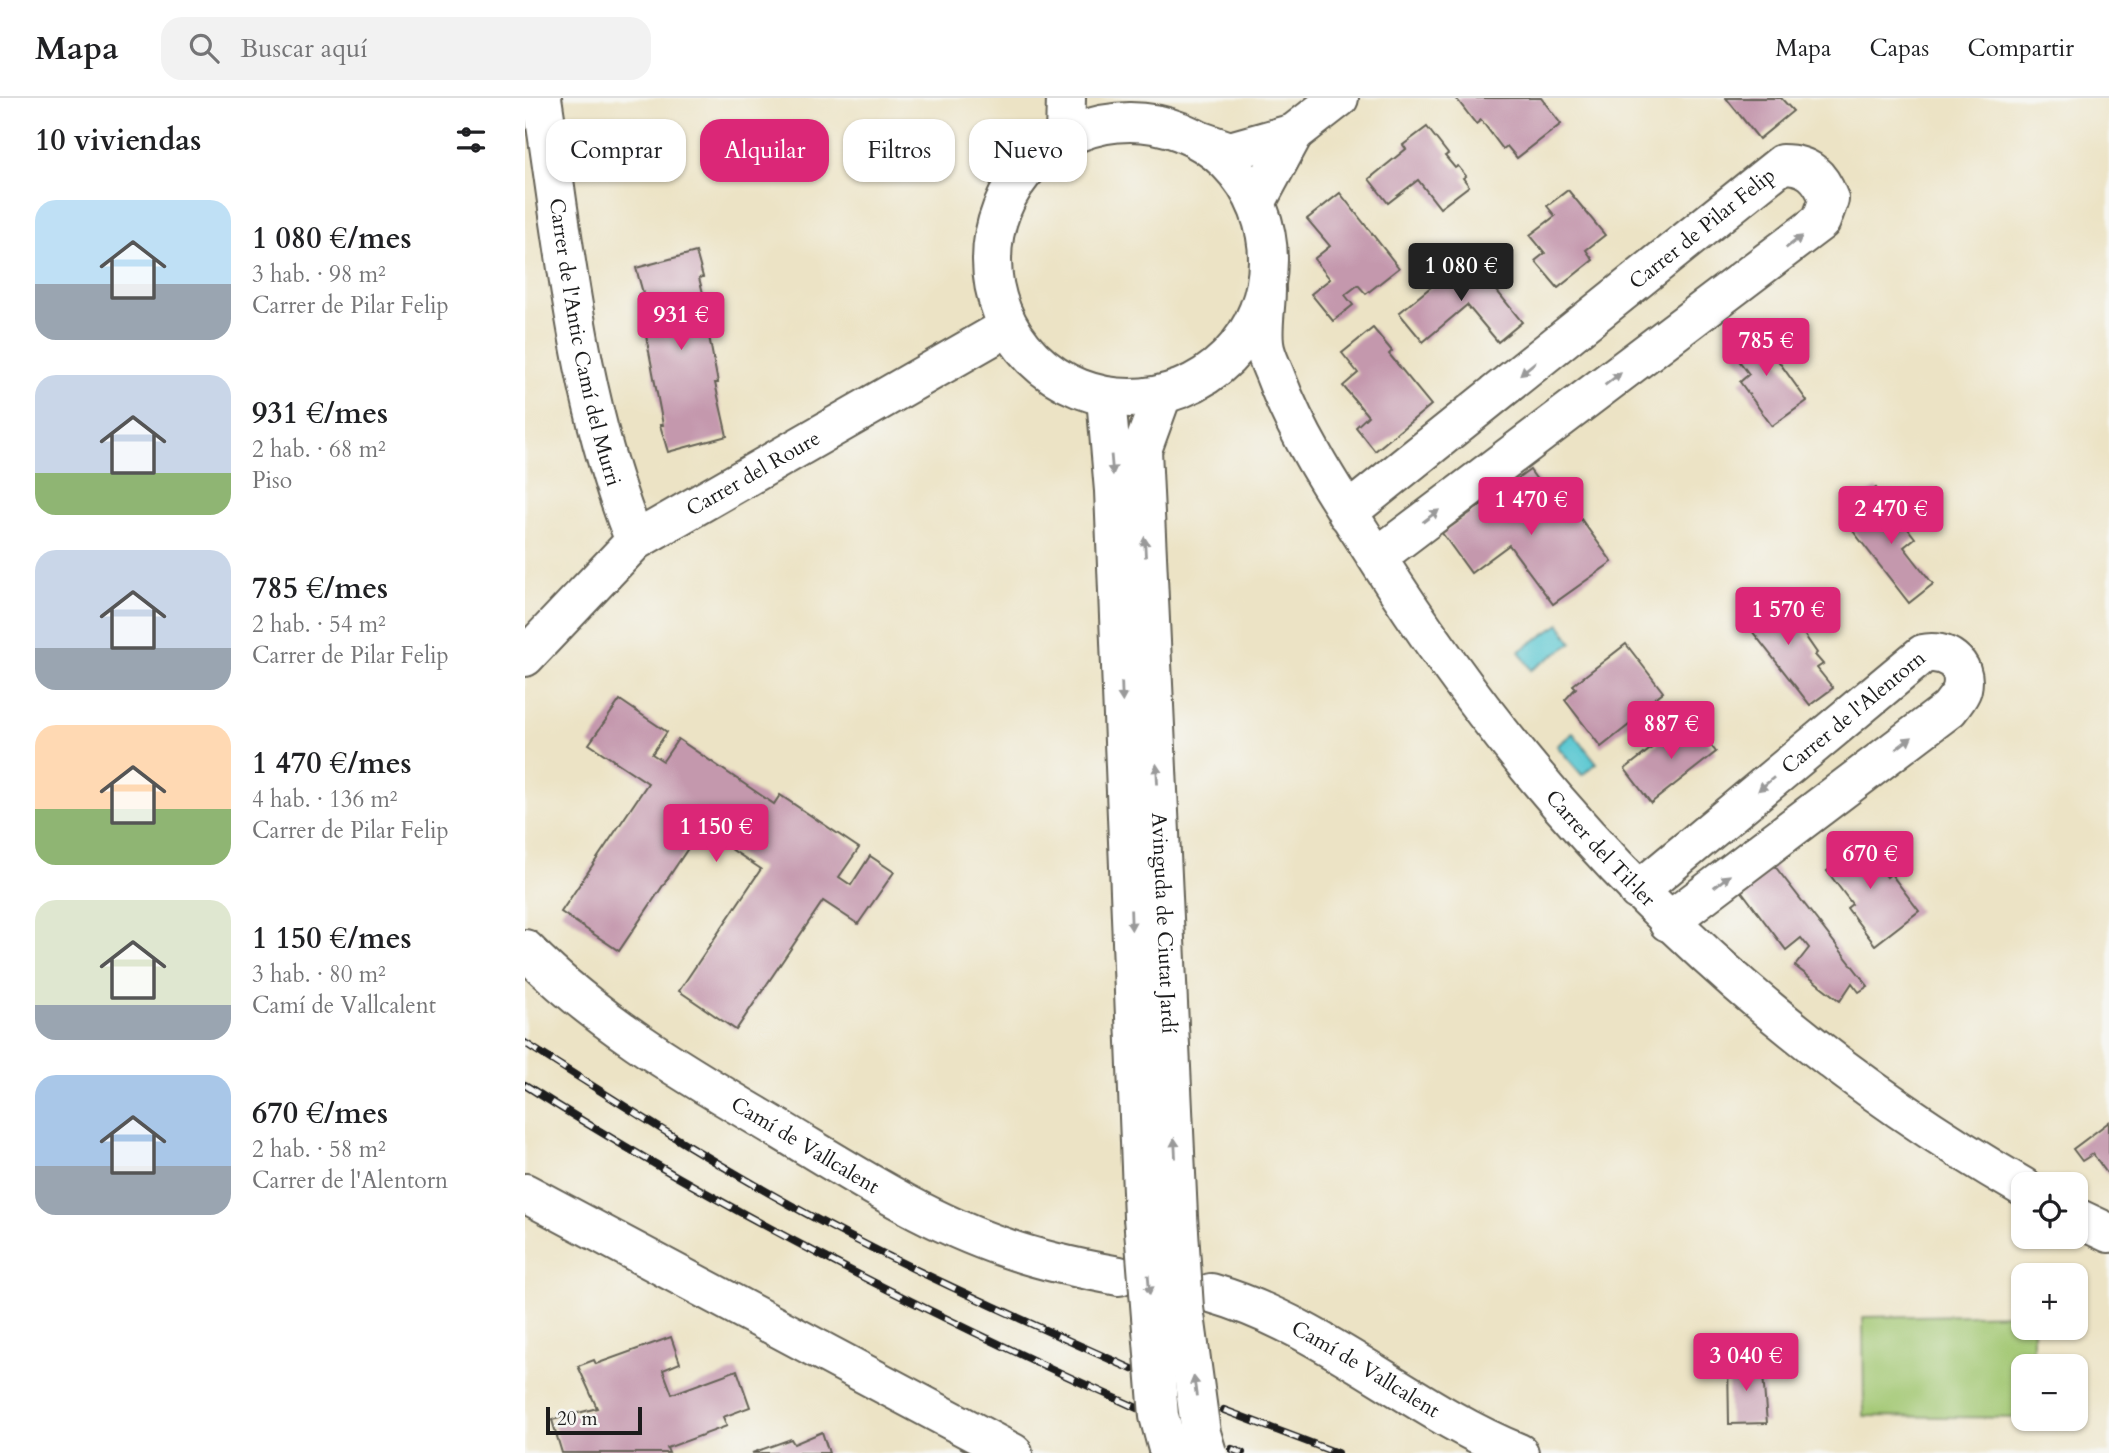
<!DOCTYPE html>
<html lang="es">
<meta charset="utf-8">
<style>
:root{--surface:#fff;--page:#f2f2f2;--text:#202124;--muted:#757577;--line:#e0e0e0;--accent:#db2777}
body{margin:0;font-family:Cardo,serif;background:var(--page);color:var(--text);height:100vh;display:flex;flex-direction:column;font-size:26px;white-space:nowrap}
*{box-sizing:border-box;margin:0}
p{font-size:23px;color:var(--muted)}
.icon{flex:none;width:38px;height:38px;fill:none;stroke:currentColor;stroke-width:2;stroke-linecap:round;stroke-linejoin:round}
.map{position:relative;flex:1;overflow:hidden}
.sheet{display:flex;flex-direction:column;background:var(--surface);width:525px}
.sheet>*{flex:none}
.hud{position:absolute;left:21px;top:21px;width:665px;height:63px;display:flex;gap:14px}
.fabs{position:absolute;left:1486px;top:1074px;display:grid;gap:14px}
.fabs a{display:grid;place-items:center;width:77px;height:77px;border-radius:14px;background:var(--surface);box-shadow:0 2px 5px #0004;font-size:35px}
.scale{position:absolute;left:21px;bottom:18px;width:96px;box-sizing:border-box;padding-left:7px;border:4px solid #1c1c1c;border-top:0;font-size:19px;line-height:24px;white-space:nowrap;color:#1c1c1c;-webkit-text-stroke:5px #f6f6f2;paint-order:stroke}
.price{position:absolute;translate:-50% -60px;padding:0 16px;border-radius:7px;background:var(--accent);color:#fff;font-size:23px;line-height:46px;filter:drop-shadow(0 2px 4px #0008)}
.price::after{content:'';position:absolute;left:50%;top:42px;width:21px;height:16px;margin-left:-10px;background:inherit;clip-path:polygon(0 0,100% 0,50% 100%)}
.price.active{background:#222;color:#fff}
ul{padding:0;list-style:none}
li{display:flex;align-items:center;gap:21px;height:175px;padding:0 35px}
li span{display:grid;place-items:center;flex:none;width:196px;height:140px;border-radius:21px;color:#555}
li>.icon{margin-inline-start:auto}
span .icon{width:84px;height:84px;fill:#fffc;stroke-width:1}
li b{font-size:30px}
h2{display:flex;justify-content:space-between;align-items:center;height:84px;padding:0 35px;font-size:30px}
.chip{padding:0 24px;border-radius:21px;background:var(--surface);box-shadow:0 2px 5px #0004;font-size:24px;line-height:63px}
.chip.active{background:var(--accent);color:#fff}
header{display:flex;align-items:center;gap:42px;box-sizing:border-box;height:98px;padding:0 35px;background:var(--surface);border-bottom:2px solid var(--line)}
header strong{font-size:33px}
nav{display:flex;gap:38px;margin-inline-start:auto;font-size:24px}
.search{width:490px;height:63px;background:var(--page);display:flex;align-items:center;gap:18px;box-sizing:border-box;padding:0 24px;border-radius:21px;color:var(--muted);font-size:26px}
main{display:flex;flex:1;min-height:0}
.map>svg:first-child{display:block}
</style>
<header>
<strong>Mapa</strong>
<div class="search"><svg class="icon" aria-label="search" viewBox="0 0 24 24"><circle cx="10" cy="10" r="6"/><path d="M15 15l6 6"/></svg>Buscar aquí</div>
<nav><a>Mapa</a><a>Capas</a><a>Compartir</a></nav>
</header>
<main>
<section class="sheet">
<h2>10 viviendas<svg class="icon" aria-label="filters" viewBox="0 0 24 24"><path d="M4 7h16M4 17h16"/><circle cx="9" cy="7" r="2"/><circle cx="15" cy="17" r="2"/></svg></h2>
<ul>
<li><span style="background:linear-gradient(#bfe0f5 60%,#9aa5b1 0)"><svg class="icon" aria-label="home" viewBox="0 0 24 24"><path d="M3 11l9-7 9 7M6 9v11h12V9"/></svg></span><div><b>1 080 €/mes</b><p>3 hab. · 98 m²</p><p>Carrer de Pilar Felip</p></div></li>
<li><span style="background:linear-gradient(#c9d6e8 70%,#8fb573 0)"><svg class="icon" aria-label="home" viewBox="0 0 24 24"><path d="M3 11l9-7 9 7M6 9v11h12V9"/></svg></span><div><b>931 €/mes</b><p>2 hab. · 68 m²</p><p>Piso</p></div></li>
<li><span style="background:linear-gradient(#c9d6e8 70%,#9aa5b1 0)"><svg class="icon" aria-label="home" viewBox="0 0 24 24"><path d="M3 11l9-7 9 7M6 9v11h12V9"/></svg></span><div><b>785 €/mes</b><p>2 hab. · 54 m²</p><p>Carrer de Pilar Felip</p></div></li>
<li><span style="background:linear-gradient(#ffd9b3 60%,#8fb573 0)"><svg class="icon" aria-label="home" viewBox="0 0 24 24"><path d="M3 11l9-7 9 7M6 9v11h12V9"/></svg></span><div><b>1 470 €/mes</b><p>4 hab. · 136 m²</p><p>Carrer de Pilar Felip</p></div></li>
<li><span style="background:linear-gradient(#dfe7d0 75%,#9aa5b1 0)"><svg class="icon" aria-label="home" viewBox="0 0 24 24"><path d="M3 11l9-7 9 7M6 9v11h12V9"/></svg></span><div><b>1 150 €/mes</b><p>3 hab. · 80 m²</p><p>Camí de Vallcalent</p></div></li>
<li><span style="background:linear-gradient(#a9c7e8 65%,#9aa5b1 0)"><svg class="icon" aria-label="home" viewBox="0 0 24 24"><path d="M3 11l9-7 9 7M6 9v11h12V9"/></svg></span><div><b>670 €/mes</b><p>2 hab. · 58 m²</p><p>Carrer de l'Alentorn</p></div></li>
</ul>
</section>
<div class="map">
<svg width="1584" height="1355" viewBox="0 0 1584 1355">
<rect width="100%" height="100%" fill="#f6f6f2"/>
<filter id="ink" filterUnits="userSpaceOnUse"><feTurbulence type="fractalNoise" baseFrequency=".0143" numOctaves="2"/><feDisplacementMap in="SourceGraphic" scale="14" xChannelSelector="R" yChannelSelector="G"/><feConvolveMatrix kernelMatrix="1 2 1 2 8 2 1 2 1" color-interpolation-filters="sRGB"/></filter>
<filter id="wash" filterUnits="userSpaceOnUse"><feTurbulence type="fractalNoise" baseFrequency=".00686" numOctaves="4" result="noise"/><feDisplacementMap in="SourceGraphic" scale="28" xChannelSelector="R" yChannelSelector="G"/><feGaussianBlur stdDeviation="1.57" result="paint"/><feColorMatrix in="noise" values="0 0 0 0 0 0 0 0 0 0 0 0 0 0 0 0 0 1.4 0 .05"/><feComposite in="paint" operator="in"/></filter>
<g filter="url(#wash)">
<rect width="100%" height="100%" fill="#ece3c5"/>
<!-- green -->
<polygon fill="#a2c772" stroke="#5f7247" stroke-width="2" points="1498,1216 1498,1230 1508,1230 1508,1269 1498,1269 1498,1320 1339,1318 1338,1219"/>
<!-- water -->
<g fill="#5ac7d1" stroke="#3b7276" stroke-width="2">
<polygon points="1035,526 1047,545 1006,572 994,553"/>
<polygon points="1048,635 1072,665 1057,677 1032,648"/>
</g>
<g id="blocks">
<!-- building -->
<g fill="#c498ad">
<polygon points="931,0 1016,0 1036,26 992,60 982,48 978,51 956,22 951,26"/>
<polygon points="1201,0 1256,0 1268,13 1234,41"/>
<polygon points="902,29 923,56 920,58 930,70 933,68 941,78 938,80 944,88 915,110 893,82 863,105 844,81 881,51 878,47"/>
<polygon points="1043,92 1080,137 1061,152 1068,162 1033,190 1010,163 1020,155 1005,137 1030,118 1022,108"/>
<polygon points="815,95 874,170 841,196 833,187 820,197 828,207 808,223 786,196 805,181 789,161 805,148 782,121"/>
<polygon points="171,154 178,179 174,180 181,206 178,207 193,285 190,285 202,338 143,354 135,327 138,327 118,222 121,221 114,196 118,195 111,170"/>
<polygon points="944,158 997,224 973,244 942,207 898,244 874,215"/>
<polygon points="1229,229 1282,303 1247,328 1215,284 1224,276 1203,248"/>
<polygon points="848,230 867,253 864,256 906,307 850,353 831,329 843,318 818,288 833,275 817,255"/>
<polygon points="1005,372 1030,407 1040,399 1087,464 1028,506 984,447 946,475 917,435"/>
<polygon points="1351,390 1390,440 1379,449 1408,486 1384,505 1328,433 1345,421 1332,404"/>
<polygon points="1250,494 1292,555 1290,557 1298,566 1292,570 1308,590 1285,607 1216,519"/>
<polygon points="1101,546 1138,594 1111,615 1114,619 1076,649 1040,602 1051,590 1048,587"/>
<polygon points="95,602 142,634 127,656 138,663 153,641 249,706 255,697 334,750 314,779 326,787 345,758 369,774 333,826 298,803 211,932 154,893 236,771 176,731 94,853 36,814 123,685 64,646"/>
<polygon points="1165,620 1191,654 1126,705 1100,671"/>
<polygon points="1328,735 1362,779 1366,776 1394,813 1350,847 1322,810 1327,806 1302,773 1316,763 1307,751"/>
<polygon points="1249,767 1343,888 1334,894 1327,885 1315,903 1270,868 1284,850 1276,840 1261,852 1215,791"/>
<polygon points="1584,1024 1584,1078 1568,1056 1557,1063 1548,1051"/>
<polygon points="146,1239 155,1265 138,1272 147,1296 212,1272 225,1309 198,1319 202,1328 142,1350 144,1355 37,1355 27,1322 72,1310 53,1268 69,1262 71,1266"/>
<polygon points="1203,1263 1237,1265 1242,1325 1204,1326"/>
<polygon points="297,1334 304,1355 227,1355 266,1341 269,1346"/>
</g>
</g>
</g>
<g filter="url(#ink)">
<use href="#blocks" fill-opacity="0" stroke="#656257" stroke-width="2"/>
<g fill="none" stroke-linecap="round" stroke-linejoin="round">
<defs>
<g id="minor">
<path id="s1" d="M17 0C40 148 53 303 110 443"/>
<circle cx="605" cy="162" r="138"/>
<polyline points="540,39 541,0"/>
<polyline points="676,43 705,53 769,35 814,0"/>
<polyline points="731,105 769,35"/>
<path id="s2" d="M741 191C741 208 737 228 739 245 740 257 747 269 751 280 775 344 815 402 852 460 1017 720 1230 935 1498 1089"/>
<path id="s3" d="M637 297 617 352 653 1118"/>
<polyline points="581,299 589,393 618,1119"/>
<path id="s4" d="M822 415 1257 66C1283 66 1295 77 1304 101L1296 123 852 459"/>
<path id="s5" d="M0 559 110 443 483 229"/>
<path id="s6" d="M1113 793 1398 556C1419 551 1443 565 1437 591 1435 598 1428 605 1424 611L1143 824"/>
<path id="s7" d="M0 851C69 921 152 971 237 1021 315 1067 394 1121 481 1150 517 1163 556 1171 594 1178"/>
<polyline points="0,1095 488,1355"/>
<polyline points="1550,1119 1584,1135"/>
<path id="s8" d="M686 1195C801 1228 885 1311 994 1355"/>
</g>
</defs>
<!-- minor casing -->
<use href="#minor" stroke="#656257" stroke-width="42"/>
<!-- minor -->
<use href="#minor" stroke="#fff" stroke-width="38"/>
<defs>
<g id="rail">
<path d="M0 945C97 1007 194 1069 295 1123 396 1177 502 1224 607 1271"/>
<path d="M0 987C195 1111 401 1215 612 1310"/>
<polyline points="699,1312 812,1355"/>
<polyline points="707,1351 717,1355"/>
</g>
</defs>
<!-- rail casing -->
<use href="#rail" stroke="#1c1c1c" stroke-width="8"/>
<!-- rail -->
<use href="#rail" stroke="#f6f6f2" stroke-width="5" stroke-dasharray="16" stroke-linecap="butt"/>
<defs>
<g id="minor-bridge">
<polyline points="653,1118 659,1210 676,1335 682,1355"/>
<polyline points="618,1119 634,1318 644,1355"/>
</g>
</defs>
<!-- minor-bridge casing -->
<use href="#minor-bridge" stroke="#656257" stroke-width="42" stroke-linecap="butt"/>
<!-- minor-bridge -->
<use href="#minor-bridge" stroke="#fff" stroke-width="38"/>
</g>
<!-- one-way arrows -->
<defs><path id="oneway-solid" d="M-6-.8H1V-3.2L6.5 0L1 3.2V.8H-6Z" transform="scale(1.75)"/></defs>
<g fill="#999">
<use href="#oneway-solid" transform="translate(1269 144) rotate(-37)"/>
<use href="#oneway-solid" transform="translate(1003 270) rotate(141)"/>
<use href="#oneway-solid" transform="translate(1088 281) rotate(-37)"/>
<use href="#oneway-solid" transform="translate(587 367) rotate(85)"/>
<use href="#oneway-solid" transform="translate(906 418) rotate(-37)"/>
<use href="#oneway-solid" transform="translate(620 449) rotate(-93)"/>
<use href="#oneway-solid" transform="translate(597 594) rotate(88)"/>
<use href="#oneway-solid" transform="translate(1379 645) rotate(-37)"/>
<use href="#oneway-solid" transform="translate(632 676) rotate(-93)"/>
<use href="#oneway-solid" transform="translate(1241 686) rotate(140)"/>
<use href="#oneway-solid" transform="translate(1197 783) rotate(-37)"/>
<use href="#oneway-solid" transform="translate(606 822) rotate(88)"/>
<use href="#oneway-solid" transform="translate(650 1050) rotate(-93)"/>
<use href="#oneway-solid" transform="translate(624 1187) rotate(85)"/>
<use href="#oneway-solid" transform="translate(670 1288) rotate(-98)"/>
</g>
</g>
<g text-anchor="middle" stroke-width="5" stroke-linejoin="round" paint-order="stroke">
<!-- street labels -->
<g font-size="21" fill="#1c1c1c" stroke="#f6f6f2">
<text dy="7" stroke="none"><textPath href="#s4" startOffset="455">Carrer de Pilar Felip</textPath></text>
<text dy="7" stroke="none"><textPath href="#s1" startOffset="248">Carrer de l'Antic Camí del Murri</textPath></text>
<text dy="7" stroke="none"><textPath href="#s5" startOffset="296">Carrer del Roure</textPath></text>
<text dy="7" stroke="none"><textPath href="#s6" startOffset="280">Carrer de l'Alentorn</textPath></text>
<text dy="7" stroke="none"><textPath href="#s2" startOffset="665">Carrer del Til·ler</textPath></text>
<text dy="7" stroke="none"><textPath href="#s3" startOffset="532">Avinguda de Ciutat Jardí</textPath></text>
<text dy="7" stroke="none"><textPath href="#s7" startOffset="343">Camí de Vallcalent</textPath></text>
<text dy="7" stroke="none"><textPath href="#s8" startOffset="173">Camí de Vallcalent</textPath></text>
</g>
</g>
</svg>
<div class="fabs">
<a><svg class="icon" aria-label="locate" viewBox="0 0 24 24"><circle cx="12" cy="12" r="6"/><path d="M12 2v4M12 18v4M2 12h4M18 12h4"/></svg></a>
<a>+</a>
<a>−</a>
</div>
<div class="scale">20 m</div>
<b class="price active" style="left:936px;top:205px">1 080 €</b>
<b class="price" style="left:156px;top:254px">931 €</b>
<b class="price" style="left:1241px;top:280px">785 €</b>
<b class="price" style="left:1006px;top:439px">1 470 €</b>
<b class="price" style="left:1366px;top:448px">2 470 €</b>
<b class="price" style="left:1263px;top:549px">1 570 €</b>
<b class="price" style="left:1146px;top:663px">887 €</b>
<b class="price" style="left:191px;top:766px">1 150 €</b>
<b class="price" style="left:1345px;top:793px">670 €</b>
<b class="price" style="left:1221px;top:1295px">3 040 €</b>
<div class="hud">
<a class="chip">Comprar</a>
<a class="chip active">Alquilar</a>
<a class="chip">Filtros</a>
<a class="chip">Nuevo</a>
</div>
</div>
</main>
